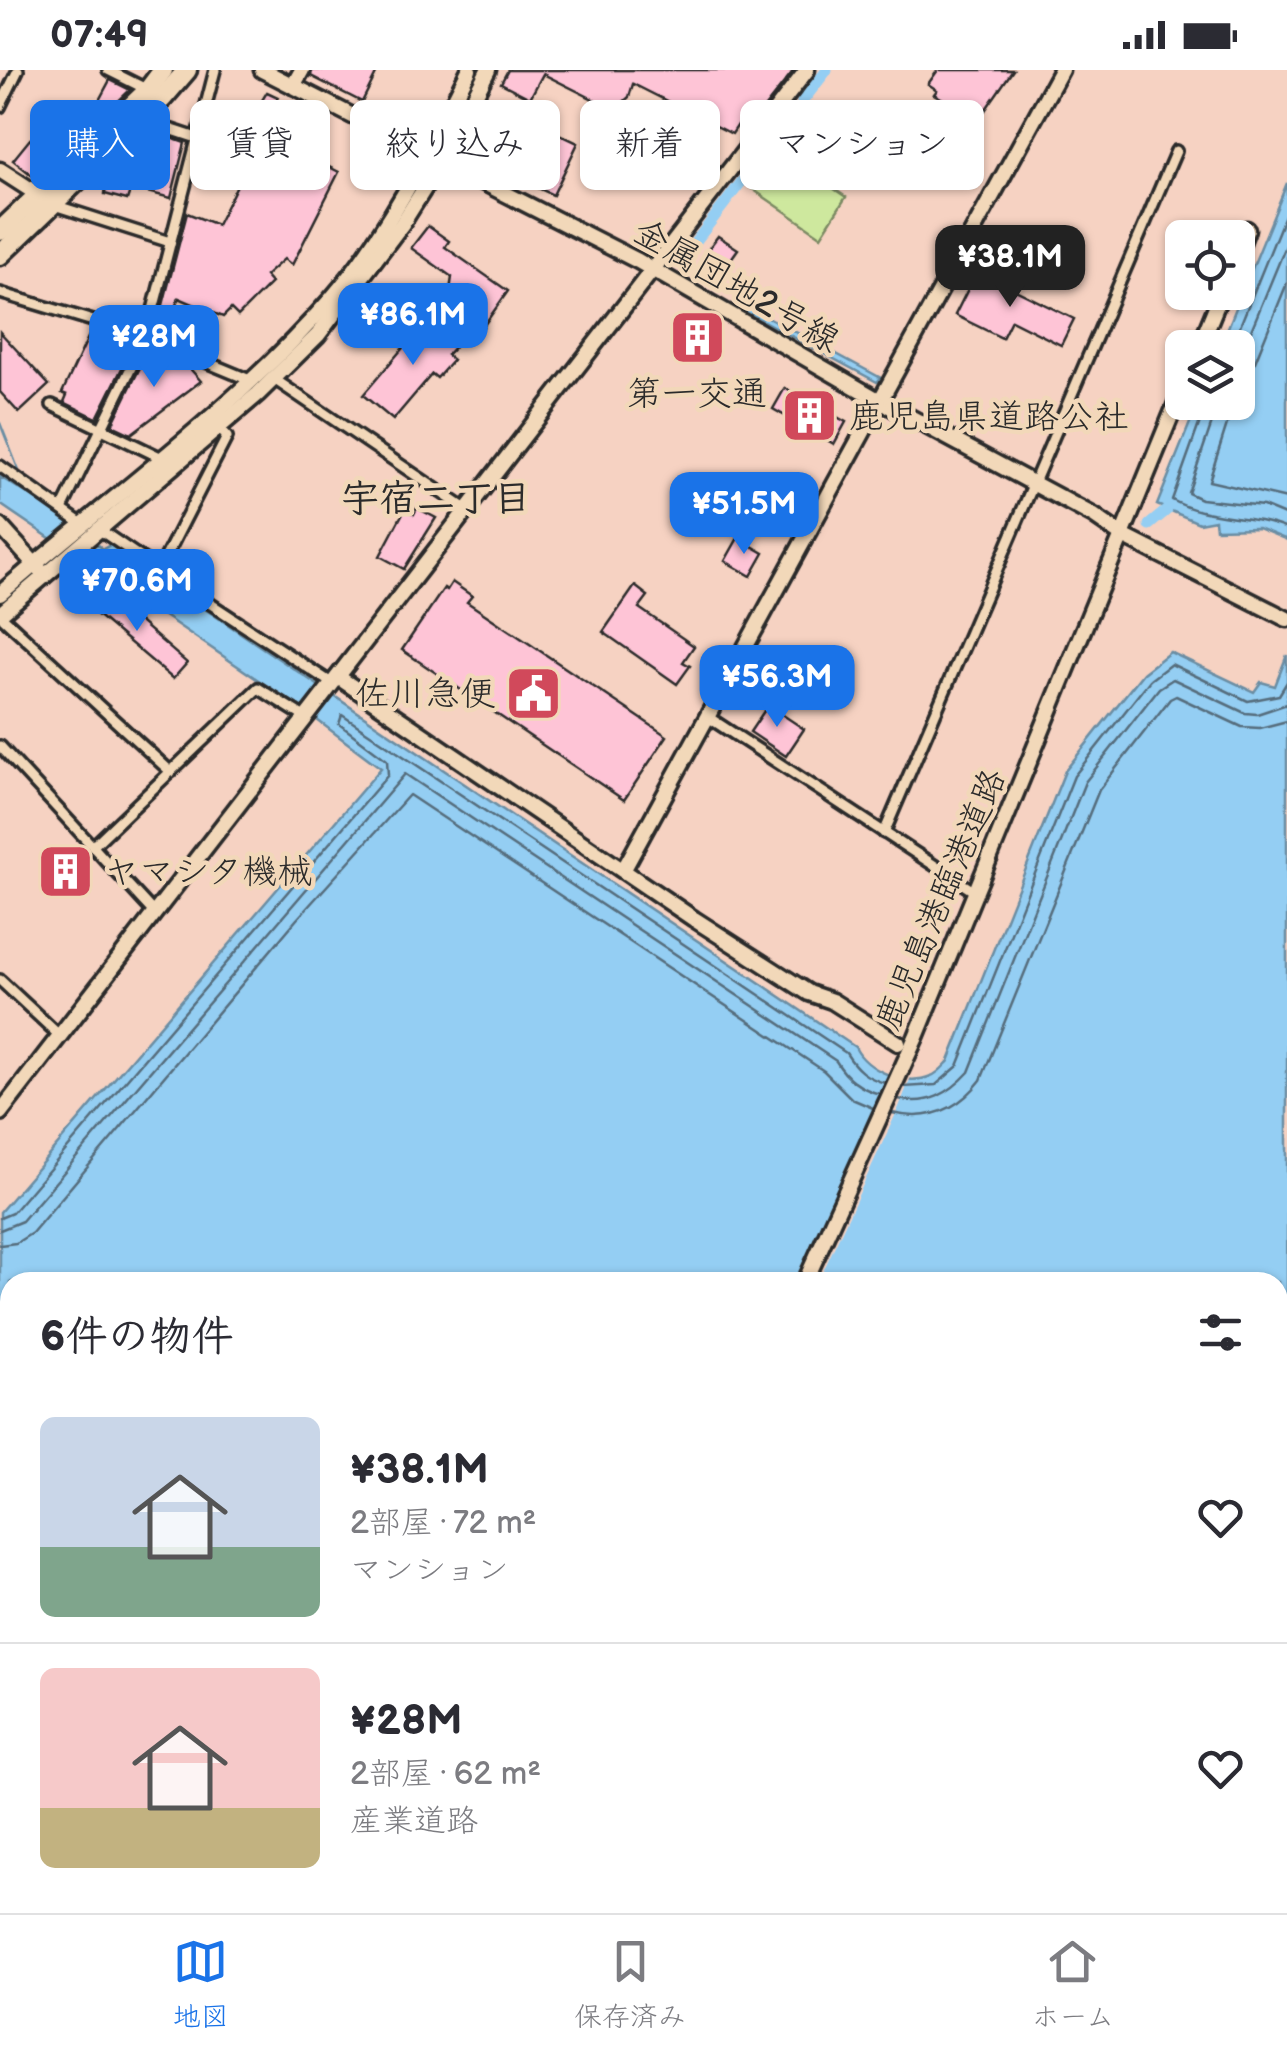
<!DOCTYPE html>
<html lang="ja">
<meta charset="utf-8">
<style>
:root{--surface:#fff;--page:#f2f2f3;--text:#2b2b33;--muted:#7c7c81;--line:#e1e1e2;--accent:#1a73e8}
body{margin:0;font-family:"Balsamiq Sans","Klee One",sans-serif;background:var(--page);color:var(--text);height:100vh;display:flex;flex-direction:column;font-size:38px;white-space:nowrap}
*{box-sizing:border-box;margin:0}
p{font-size:32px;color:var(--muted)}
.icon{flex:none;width:55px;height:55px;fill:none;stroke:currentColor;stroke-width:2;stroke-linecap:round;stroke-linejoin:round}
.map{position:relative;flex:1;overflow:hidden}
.sheet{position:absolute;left:0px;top:1202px;width:1288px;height:642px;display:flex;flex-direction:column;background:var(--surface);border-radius:30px 30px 0 0;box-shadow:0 2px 8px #0004}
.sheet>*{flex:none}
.guide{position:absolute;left:30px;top:30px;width:1228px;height:90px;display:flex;gap:20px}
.controls{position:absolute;left:1165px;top:150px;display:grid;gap:20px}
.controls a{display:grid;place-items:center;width:90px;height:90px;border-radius:15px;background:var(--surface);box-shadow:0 2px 8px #0004;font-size:50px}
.price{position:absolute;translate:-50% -85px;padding:0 22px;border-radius:20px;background:var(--accent);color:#fff;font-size:32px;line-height:65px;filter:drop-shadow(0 2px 5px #0008)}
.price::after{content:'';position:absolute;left:50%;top:60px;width:30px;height:22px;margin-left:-15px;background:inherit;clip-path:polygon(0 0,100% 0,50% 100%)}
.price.on{background:#222;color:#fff}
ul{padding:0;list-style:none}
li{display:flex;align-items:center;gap:30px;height:250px;padding:0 40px}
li+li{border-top:2px solid var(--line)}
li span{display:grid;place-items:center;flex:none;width:280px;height:200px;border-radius:15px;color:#555}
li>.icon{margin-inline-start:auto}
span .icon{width:120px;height:120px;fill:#fffc;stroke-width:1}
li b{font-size:42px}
h2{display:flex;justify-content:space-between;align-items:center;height:120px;padding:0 40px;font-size:42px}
.chip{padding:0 35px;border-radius:15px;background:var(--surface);box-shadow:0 2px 8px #0004;font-size:35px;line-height:90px}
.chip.on{background:var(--accent);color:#fff}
.status{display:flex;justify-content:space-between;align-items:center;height:70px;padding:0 50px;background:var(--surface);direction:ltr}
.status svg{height:28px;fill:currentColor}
.menu{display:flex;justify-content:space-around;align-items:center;height:140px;border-top:2px solid var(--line);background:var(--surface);font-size:28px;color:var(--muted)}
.menu a{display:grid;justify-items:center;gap:5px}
.menu .on{color:var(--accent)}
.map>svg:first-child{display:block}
</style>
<div class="status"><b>07:49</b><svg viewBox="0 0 49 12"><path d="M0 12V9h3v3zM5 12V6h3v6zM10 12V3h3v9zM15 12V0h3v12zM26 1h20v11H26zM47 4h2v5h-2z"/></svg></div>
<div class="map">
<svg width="1287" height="1843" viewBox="0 0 1287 1843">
<rect width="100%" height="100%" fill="#f6d2c2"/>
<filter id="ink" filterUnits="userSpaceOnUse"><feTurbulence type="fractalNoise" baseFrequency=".01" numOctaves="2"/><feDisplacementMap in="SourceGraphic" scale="20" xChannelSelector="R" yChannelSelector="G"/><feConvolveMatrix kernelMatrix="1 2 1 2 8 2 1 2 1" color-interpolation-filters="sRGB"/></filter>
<g filter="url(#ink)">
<!-- green -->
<polygon fill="#cee89e" stroke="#7c8a64" stroke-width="2.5" points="777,80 846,127 821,166 751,118"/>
<!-- water -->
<g fill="#94cef3" stroke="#6a8da3" stroke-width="2.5">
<polygon points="1287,113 1287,470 1258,458 1216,459 1215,450 1199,453 1157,435 1198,333 1238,332 1238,278 1220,277"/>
<polygon points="740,232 881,308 877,312 737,237"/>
<path d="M0 407 62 445 103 479 110 475 855 977C866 1000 905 1017 931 1006 938 1004 944 996 949 991L1065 701 1143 603 1170 582 1254 622 1261 612 1275 616 1287 585V1843H555L559 1835H1278V1212H10V1243L0 1234V1142L381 698 317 650 0 434Z"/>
<polygon points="10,1543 10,1835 222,1835 218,1843 0,1843 0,1558"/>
</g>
<!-- pier -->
<polygon fill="#f6d2c2" points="894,1000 912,1004 899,1037 818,1212 797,1212"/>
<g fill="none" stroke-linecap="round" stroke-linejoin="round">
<!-- shore -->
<g stroke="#556c7b" stroke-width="2.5">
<polyline points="1231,278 1287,140"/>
<polyline points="1238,292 1287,173"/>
<polyline points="1238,310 1255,292 1287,213"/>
<path d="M1207 332 1172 430C1208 450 1248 443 1287 459"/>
<polyline points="1219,332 1188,423 1201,429 1263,436 1287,446"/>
<polyline points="1234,332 1209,411 1287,429"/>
<polyline points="903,1017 936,1015 958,996 1074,706 1150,610 1171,594 1248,631 1279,625 1287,612"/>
<path d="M898 1029C928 1036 949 1024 969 1002L1085 712 1159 618 1173 609 1245 643 1257 644 1287 634"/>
<path d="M892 1043C929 1052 958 1040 981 1010L1099 720 1170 629 1176 626 1242 657 1260 658 1287 651"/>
<path d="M0 1148 12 1143 388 705 387 690 339 654 342 645 846 983C856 999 866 1008 885 1013"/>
<path d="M0 1160 22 1151 405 704 836 991C846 1008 860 1019 880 1024"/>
<polyline points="0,1175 16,1173 32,1163 297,849 409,725 824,1001 852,1029 873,1038"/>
</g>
<!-- stream -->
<polyline stroke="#6a8da3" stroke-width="2.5" points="0,353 21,406"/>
<!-- canal -->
<g stroke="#94cef3" stroke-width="11">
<polyline points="802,32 827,0"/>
<polyline points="693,175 788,51"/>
<polyline points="1149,455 1167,440"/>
</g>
</g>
<!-- building -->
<g fill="#fec4d6" stroke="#2b2b2b" stroke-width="2.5">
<polygon points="312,0 378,0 362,32 311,6"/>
<polygon points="508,0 794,0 754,51 745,44 732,64 633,14 629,27 615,40 543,4 530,28 501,13"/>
<polygon points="938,0 1013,0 979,49 934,24 937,20 928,14"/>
<polygon points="110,10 130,20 107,42 96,36"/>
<polygon points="267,22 278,27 260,62 339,102 292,195 284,189 265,206 271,213 238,246 231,239 223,247 179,228 163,265 156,262 187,143 217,155 248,93 234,86 244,67 241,65"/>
<polygon points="540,55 578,73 553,125 515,107"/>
<polygon points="154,62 185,73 171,128 131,118 127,130 105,124 108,98 115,98"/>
<polygon points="37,68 52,82 33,106 13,90 30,69 33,72"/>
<polygon points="428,156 449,171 445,177 508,221 482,258 448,234 452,207 411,178"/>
<polygon points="718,166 738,179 726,196 706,182"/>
<polygon points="977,201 1074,249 1061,275 1011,250 1002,268 955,245"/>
<polygon points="430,246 460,271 447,285 453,290 437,308 432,304 393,350 363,325"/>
<polygon points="92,259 132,278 97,348 64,332 67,325 62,323"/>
<polygon points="0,262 49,315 19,343 0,322"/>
<polygon points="150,277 170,286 177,295 184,292 201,311 131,364 112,355"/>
<polygon points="785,318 846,352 834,374 773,339"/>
<polygon points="417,438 436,448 404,499 380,486 405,439 414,444"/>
<polygon points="738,468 764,483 751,506 725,491"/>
<polygon points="452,512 472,526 467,532 667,666 624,730 402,580 444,518 447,520"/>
<polygon points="635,516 648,526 639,538 694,576 683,592 690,596 677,614 603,562"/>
<polygon points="103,520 187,593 173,609 88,537"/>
<polygon points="768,635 804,659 786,686 750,662"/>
<polygon points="69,781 85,797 60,822 44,806"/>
</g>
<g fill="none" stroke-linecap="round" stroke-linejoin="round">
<defs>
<g id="street">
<polyline points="108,0 148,20"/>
<polyline points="0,37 18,0"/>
<polyline points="139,49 197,68"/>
<polyline points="54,135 170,172"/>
<polyline points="0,223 146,267 252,311"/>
<polyline points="274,309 467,440"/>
<polyline points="52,335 160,387"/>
<polyline points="219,358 227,367 159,500 333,614"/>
<polyline points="0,396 82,454"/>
<polyline points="62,439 146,267 215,0"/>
<polyline points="97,458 159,500"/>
<polyline points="0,545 171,702"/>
<polyline points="708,647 975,822"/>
<polyline points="0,676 154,843"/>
<polyline points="884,763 1176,81"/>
<polyline points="92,777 258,618 306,648"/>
<polyline points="0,910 60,966"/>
<polyline points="0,1516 10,1502"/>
<polyline points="272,1843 275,1835"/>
</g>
<g id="secondary">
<polyline points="262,0 638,191 880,331 1094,446 1123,466 1287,549"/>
<polyline points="293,16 302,0"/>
<polyline points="0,100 45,129"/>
<polyline points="1238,183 1247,159"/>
<polyline points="1199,278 1222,222"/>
<polyline points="0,456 40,500"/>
<path d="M0 524C111 427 234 340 331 229 389 162 430 78 469 0"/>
<polyline points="0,544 258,324 318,265 402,154 441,92 488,0"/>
<polyline points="338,607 694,849 809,923 832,931 898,973"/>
<polyline points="624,799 1061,0"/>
<polyline points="0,1043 807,0"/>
<polyline points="805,1212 916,967 1182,319"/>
<polyline points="424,1835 443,1843"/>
<polyline points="518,1843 522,1835"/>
</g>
<g id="highway">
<polyline points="0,161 148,20 163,0"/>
<polyline points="0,185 162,29 187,0"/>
</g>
</defs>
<!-- street casing -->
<use href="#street" stroke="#2b2b2b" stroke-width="16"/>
<!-- secondary casing -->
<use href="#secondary" stroke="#2b2b2b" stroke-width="21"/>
<!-- highway casing -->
<use href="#highway" stroke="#2b2b2b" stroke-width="25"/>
<!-- street -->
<use href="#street" stroke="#f2d8b9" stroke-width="9"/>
<!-- secondary -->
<use href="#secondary" stroke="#f2d8b9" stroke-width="14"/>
<!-- highway -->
<use href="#highway" stroke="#f2d8b9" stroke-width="18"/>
</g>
</g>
<!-- icons -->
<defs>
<symbol id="building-square" viewBox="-11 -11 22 22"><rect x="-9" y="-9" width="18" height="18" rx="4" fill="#d1495b" stroke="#f2d8b9"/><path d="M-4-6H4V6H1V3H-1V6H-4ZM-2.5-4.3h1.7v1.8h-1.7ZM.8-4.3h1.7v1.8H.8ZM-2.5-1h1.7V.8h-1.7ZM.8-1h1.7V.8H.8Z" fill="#fff"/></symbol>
<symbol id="civic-square" viewBox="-11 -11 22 22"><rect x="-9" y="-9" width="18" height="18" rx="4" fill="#d1495b" stroke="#f2d8b9"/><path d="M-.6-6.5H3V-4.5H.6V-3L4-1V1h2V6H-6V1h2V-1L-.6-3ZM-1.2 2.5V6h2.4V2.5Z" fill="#fff"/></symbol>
</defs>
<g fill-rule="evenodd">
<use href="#building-square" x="666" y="236" width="63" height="63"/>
<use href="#building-square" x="778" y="314" width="63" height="63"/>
<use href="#civic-square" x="502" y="592" width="63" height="63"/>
<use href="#building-square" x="34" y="770" width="63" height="63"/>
</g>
<g text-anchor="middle" stroke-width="9" stroke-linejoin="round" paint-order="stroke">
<!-- street labels -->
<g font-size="35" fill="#2b2b2b" stroke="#f2d8b9">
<text transform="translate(737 215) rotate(30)" y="12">金属団地2号線</text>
<text transform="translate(940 829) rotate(-67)" y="12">鹿児島港臨港道路</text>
</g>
<!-- poi labels -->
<g font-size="35" fill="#2b2b2b" stroke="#f2d8b9" text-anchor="start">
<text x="697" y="335" text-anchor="middle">第一交通</text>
<text x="849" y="358">鹿児島県道路公社</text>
<text x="495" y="635" text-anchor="end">佐川急便</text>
<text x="104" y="813">ヤマシタ機械</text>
</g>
<!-- neighbourhood labels -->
<g font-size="38" font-weight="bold" fill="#2b2b2b" stroke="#f2d8b9">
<text x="436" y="441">宇宿二丁目</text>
</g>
</g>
</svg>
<div class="controls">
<a><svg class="icon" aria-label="locate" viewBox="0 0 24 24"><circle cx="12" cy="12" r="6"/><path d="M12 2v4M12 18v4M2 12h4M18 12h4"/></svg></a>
<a><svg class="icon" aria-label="layers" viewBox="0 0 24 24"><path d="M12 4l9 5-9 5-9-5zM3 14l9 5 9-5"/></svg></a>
</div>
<b class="price on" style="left:1010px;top:240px">¥38.1M</b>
<b class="price" style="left:413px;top:298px">¥86.1M</b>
<b class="price" style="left:154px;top:320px">¥28M</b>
<b class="price" style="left:744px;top:487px">¥51.5M</b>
<b class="price" style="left:137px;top:564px">¥70.6M</b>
<b class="price" style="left:777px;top:660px">¥56.3M</b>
<div class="guide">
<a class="chip on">購入</a>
<a class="chip">賃貸</a>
<a class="chip">絞り込み</a>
<a class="chip">新着</a>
<a class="chip">マンション</a>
</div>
<section class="sheet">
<h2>6件の物件<svg class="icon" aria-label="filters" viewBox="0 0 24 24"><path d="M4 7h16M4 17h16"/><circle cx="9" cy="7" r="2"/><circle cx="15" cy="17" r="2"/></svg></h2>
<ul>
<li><span style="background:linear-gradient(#c9d6e8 65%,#7fa58c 0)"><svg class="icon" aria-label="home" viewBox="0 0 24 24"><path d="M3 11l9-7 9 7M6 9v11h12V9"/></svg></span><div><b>¥38.1M</b><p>2部屋 · 72 m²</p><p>マンション</p></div><svg class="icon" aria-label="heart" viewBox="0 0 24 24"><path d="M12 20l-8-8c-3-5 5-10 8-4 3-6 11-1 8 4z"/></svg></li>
<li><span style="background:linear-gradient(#f6c9c9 70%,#c2b280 0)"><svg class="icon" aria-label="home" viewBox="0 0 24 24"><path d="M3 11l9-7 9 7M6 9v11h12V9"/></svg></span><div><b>¥28M</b><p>2部屋 · 62 m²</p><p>産業道路</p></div><svg class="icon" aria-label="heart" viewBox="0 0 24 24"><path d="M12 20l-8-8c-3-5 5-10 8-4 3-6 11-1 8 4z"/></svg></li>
</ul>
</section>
</div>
<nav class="menu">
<a class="on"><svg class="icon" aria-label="map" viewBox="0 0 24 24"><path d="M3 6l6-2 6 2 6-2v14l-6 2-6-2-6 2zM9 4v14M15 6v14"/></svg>地図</a>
<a><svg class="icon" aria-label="saved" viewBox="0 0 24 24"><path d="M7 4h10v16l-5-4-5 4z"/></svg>保存済み</a>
<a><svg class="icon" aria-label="home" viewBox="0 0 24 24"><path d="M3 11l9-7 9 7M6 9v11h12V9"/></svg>ホーム</a>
</nav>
